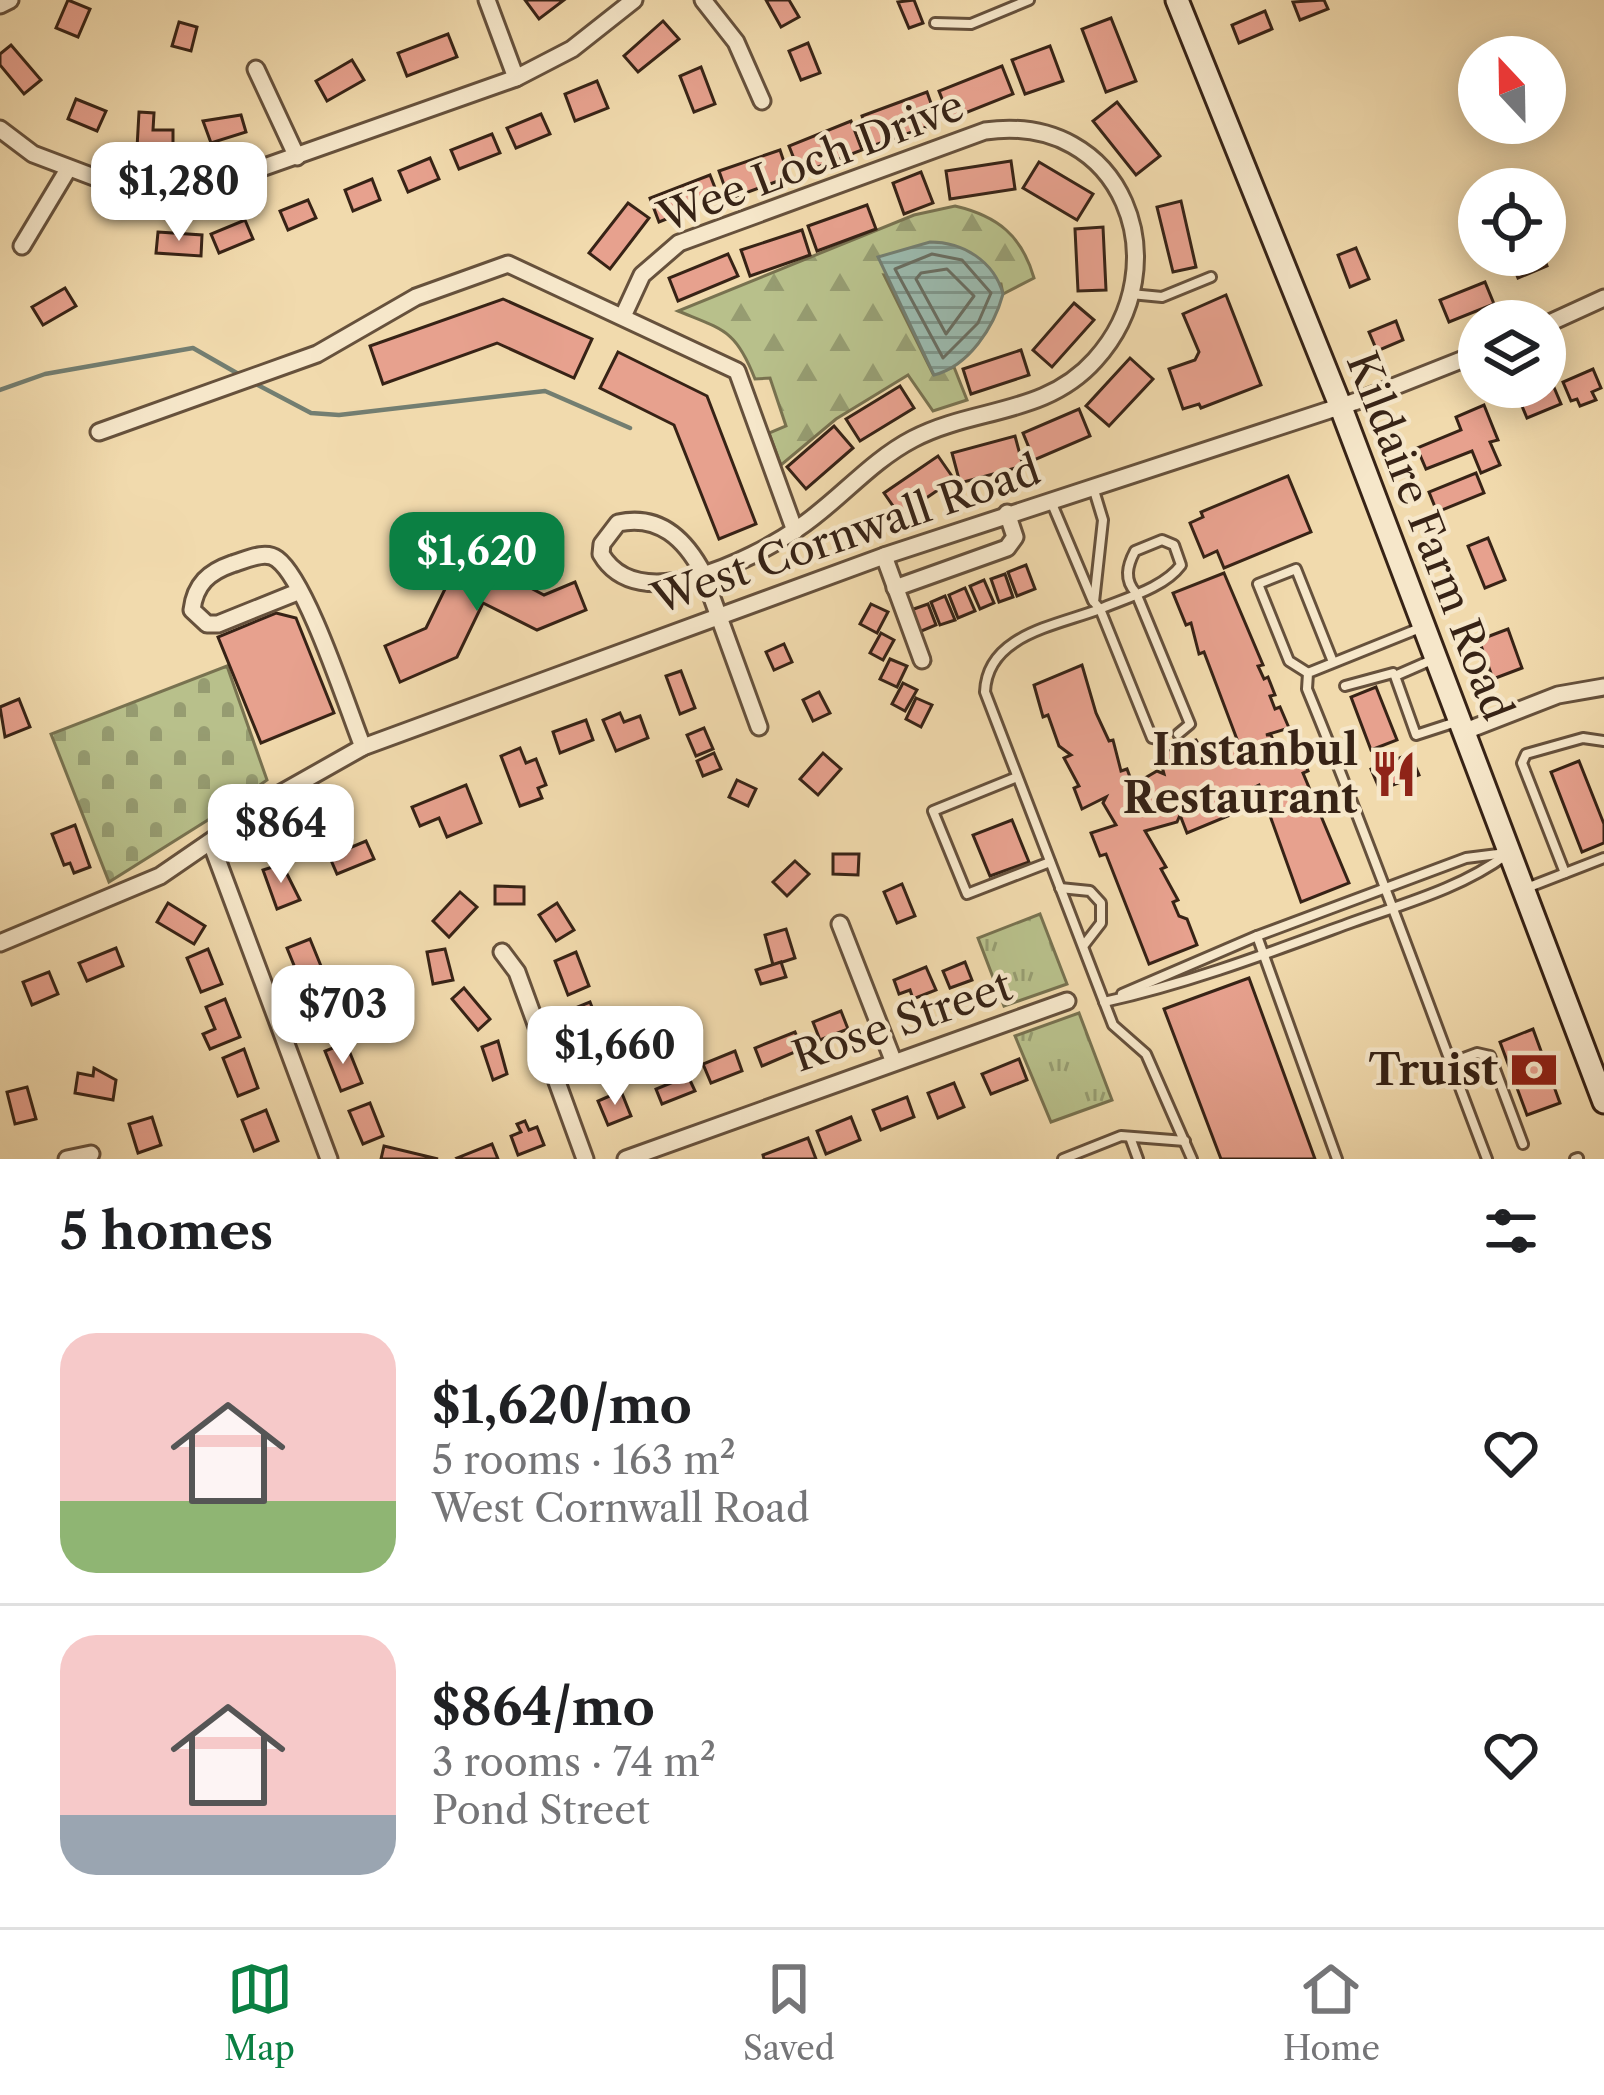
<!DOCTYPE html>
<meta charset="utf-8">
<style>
:root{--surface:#fff;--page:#f6f6f6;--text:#202124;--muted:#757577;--line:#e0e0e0;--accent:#0b8043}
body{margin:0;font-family:"Libre Caslon Text",serif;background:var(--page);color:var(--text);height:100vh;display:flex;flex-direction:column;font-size:45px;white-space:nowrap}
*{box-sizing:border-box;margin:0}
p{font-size:39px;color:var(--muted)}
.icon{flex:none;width:66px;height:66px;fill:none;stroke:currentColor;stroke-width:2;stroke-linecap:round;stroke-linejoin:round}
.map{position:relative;height:1159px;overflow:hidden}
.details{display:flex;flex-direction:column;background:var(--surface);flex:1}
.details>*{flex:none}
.needle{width:78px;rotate:338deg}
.fabs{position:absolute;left:1458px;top:36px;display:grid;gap:24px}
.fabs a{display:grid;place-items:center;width:108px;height:108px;border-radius:50%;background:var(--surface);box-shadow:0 6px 30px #0003;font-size:60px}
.price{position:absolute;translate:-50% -102px;padding:0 27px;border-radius:24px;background:#fff;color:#222;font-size:39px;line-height:78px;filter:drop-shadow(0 3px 6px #0008)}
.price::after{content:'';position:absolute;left:50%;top:72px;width:36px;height:27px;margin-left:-18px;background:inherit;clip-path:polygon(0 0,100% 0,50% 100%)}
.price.active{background:var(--accent);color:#fff}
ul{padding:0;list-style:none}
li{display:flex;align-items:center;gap:36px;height:300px;padding:0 60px}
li+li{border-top:3px solid var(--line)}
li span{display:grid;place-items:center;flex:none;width:336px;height:240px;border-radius:36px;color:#555}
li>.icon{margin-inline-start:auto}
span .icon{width:144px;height:144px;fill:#fffc;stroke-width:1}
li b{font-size:51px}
h2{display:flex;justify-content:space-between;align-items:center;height:144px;padding:0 60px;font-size:51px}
.dock{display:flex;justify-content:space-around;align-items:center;height:168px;border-top:3px solid var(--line);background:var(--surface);font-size:33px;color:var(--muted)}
.dock a{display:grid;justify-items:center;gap:6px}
.dock .active{color:var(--accent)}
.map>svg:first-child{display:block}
</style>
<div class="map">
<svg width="1604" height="1159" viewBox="0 0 1604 1159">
<defs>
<pattern id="grass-tufts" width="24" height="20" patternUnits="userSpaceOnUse" patternTransform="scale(3)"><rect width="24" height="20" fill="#b8c08b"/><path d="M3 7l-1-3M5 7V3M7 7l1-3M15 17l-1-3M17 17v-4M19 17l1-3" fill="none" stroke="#969c71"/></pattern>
<pattern id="forest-firs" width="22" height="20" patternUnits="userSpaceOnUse" patternTransform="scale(3)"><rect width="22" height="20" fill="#b8c08b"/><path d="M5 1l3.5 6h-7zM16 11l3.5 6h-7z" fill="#969c71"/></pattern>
<pattern id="cemetery-stones" width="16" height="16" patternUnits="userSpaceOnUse" patternTransform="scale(3)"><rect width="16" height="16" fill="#b8c08b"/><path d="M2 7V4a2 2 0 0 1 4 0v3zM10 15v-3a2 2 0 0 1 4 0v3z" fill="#969c71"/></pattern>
<pattern id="water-rules" width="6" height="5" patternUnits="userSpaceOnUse" patternTransform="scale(3)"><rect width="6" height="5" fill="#9bbaae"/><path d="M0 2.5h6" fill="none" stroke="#7f978d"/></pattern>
</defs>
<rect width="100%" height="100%" fill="#f1daad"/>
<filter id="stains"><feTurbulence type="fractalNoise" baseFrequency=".00167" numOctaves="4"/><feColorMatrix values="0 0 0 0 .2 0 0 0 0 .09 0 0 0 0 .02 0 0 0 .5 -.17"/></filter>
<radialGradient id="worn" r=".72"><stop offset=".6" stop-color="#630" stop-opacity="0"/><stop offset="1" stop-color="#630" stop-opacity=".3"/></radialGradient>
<!-- grass -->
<g fill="url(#grass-tufts)" stroke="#787250" stroke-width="3">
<polygon points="1040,914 1067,984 1004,1006 978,938"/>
<polygon points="1079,1013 1112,1100 1051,1122 1015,1036"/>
</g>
<!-- forest -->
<path fill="url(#forest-firs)" stroke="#787250" stroke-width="3" d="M955 206C998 216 1022 236 1034 278L1003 294 1001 284 884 275 933 374 954 367 967 400 933 411 908 375 836 419 781 465 769 433 786 426 770 378 755 379C736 330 724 330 678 311L914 215Z"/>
<!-- cemetery -->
<polygon fill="url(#cemetery-stones)" stroke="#787250" stroke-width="3" points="227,666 267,780 237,801 233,797 224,803 227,808 109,882 51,734"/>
<!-- water -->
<path fill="url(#water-rules)" stroke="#737e71" stroke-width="3" d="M930 242C963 242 994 261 1003 294 994 327 969 366 934 375L878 257Z"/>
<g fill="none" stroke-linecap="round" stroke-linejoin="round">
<!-- shore -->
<g stroke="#696e62" stroke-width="3">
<polygon points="932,254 962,260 991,293 978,323 943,358 895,269"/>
<polygon points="947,269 974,296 946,334 916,279 921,273"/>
</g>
<!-- stream -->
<g stroke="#737e71" stroke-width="4.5">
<polyline points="252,382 311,413 339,415 545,391 630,428"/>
<polyline points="0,390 45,374 193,348 242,376"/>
</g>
</g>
<!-- building -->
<g fill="#e7a18e" stroke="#372316" stroke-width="3">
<polygon points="68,0 90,9 78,37 56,28"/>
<polygon points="525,0 564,0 539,19"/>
<polygon points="766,0 789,0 799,17 781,27"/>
<polygon points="914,0 923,23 909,28 898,2"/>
<polygon points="1324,0 1328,9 1300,20 1293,2"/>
<polygon points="1265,11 1272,29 1239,43 1232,25"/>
<polygon points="1111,18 1136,81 1106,92 1082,29"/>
<polygon points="663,21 679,39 638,72 624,56"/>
<polygon points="179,22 197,27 191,51 172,46"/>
<polygon points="448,34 457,57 407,76 398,53"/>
<polygon points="808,43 820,73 801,80 789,51"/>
<polygon points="11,45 41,80 24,94 0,65 0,54"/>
<polygon points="1050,46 1063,81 1025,94 1012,60"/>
<polygon points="352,60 364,80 327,101 316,81"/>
<polygon points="1002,66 1013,94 950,119 939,91"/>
<polygon points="701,67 715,104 694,112 680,76"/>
<polygon points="597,81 608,108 575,121 565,94"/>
<polygon points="927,92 938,123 872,146 862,116"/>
<polygon points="76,99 106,111 97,131 68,119"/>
<polygon points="1117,102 1160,156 1136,175 1093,121"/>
<polygon points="139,112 154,113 153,130 173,130 173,150 137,148"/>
<polygon points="541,114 550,134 516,148 507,128"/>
<polygon points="241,115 246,132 211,143 203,121"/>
<polygon points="851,121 862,150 800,174 789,146"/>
<polygon points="492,134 500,153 459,169 451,150"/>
<polygon points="780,150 789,177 729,199 719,171"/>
<polygon points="430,158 439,179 408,192 399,171"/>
<polygon points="1011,161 1015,189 950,199 946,171"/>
<polygon points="1039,162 1093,194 1077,220 1023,188"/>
<polygon points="921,172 933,203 904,214 893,183"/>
<polygon points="710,175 719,198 659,222 650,198"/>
<polygon points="372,179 380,200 353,211 345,190"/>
<polygon points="308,200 316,218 288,230 280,211"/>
<polygon points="1181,201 1196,267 1173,272 1157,207"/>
<polygon points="628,203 649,218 610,269 589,253"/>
<polygon points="867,205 876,229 817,251 808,226"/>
<polygon points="245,220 253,239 219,253 211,234"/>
<polygon points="1103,227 1106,290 1078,291 1075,229"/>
<polygon points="802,230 810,255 750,276 741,250"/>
<polygon points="158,232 202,235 201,256 156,253"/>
<polygon points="1356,248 1369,279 1350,287 1338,255"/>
<polygon points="728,254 738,276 678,301 669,278"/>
<polygon points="1509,255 1543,255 1547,266 1518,278"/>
<polygon points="1485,282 1494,304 1449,322 1440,300"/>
<polygon points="65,288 76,306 43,325 32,307"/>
<polygon points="1226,295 1261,385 1201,408 1199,404 1183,409 1169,369 1195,360 1199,352 1183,314"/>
<polygon points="503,299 592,339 574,378 497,343 383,384 370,346"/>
<polygon points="1074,303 1094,320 1052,367 1033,350"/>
<polygon points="1396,321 1403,340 1377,351 1369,332"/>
<polygon points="1021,350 1029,375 971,394 963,369"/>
<polygon points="618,352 707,396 756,524 719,539 674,425 600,388"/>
<polygon points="1130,358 1153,379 1109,426 1086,406"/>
<polygon points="1593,369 1601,388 1592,392 1596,400 1580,406 1577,399 1571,401 1563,382"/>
<polygon points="1553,385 1561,404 1527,418 1519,399"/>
<polygon points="900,386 914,408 860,441 846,419"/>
<polygon points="1484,405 1498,440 1490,442 1500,465 1481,473 1472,451 1426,469 1417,448 1461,430 1456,417"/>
<polygon points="1079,409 1090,436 1034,460 1023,433"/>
<polygon points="834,426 853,448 806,489 787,467"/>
<polygon points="1015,436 1023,466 960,483 952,453"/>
<polygon points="938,456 954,479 900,516 884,493"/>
<polygon points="1476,473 1484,493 1437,512 1429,492"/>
<polygon points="1288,476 1311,532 1224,568 1217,551 1204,557 1190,523 1203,517 1201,512"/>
<polygon points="1488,538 1505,580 1485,588 1468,546"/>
<polygon points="463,552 544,595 575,582 586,610 537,630 483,603 457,657 400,682 385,646 426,628"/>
<polygon points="1026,565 1035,589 1017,596 1008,572"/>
<polygon points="1224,573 1263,665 1258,666 1264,679 1268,677 1275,695 1270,696 1275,709 1280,707 1289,728 1266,735 1271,735 1279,755 1274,758 1276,763 1300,751 1308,771 1303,773 1349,883 1301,902 1259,785 1230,799 1228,794 1220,797 1228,816 1187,833 1180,815 1177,822 1145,831 1166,867 1161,869 1178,900 1173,902 1179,916 1187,919 1197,945 1149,964 1106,854 1100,856 1091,833 1116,825 1103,803 1106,797 1082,809 1074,788 1079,786 1064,758 1071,755 1059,746 1048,715 1043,717 1034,685 1082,665 1096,713 1109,741 1113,740 1121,771 1127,769 1133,785 1157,771 1164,774 1159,755 1183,743 1196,740 1206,758 1213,755 1211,750 1238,742 1204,652 1199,654 1191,623 1186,625 1173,593"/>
<polygon points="1005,574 1013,597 999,602 991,579"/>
<polygon points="984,580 994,603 980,609 970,586"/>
<polygon points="965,588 975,611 958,618 949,595"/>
<polygon points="945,596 955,620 940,625 931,602"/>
<polygon points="871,604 888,612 877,633 860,624"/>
<polygon points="928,604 936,625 919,632 911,610"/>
<polygon points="276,613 296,618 334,713 261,743 218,637"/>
<polygon points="1508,629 1522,668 1493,679 1479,640"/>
<polygon points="881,633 894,640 883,660 870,653"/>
<polygon points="784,644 792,662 774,670 766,652"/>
<polygon points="890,659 907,666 897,687 880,679"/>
<polygon points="681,671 695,708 680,714 666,676"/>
<polygon points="903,683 917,690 905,711 892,704"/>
<polygon points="1376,687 1397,740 1371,750 1351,697"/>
<polygon points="819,692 830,713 813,721 803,700"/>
<polygon points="916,698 932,705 921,727 906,719"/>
<polygon points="19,699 30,727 5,737 0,707"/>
<polygon points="620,713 624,722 640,716 648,738 616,751 603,720"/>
<polygon points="586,720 593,740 560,753 553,732"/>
<polygon points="704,728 713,749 696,756 687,735"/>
<polygon points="520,748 526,763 536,759 546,785 538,788 542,798 520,806 501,756"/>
<polygon points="714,753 721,769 703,776 697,761"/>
<polygon points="823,753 841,769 818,795 800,779"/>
<polygon points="1410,754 1419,775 1380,790 1371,769"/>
<polygon points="1579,761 1604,824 1604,843 1582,852 1551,772"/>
<polygon points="737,780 756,789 748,806 729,797"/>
<polygon points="466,785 481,823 447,837 439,818 420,826 412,807"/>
<polygon points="1012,820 1029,862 990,876 973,835"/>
<polygon points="75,825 90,867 74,873 70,863 64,865 52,834"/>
<polygon points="347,834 352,847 366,841 374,859 337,874 324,844"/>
<polygon points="833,854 859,854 858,875 833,874"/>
<polygon points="795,861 809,874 787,896 773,882"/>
<polygon points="282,864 300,900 277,909 263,870"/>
<polygon points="902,884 915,916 897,923 884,892"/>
<polygon points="495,886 524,887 524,904 495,904"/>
<polygon points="460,892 477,907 449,937 433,921"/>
<polygon points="168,903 205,926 194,944 157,922"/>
<polygon points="557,903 574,930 556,941 539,915"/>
<polygon points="786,929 795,958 773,965 765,935"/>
<polygon points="310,939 325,976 302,985 287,948"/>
<polygon points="116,948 123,966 87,981 79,963"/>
<polygon points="208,949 222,984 201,992 187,958"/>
<polygon points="445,949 453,980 433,984 427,952"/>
<polygon points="576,952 589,986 568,995 555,961"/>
<polygon points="781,962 786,977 761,984 756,970"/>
<polygon points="965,962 972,980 950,988 943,971"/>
<polygon points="926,967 936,990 913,999 910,990 899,994 894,980"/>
<polygon points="49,972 58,994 32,1005 23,982"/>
<polygon points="1249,978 1315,1159 1221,1159 1164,1009"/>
<polygon points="464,988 490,1019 478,1030 452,999"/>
<polygon points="330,998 342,1029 323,1037 310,1005"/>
<polygon points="225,999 240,1037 210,1049 203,1034 215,1029 206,1007"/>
<polygon points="590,1002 601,1030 581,1039 570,1010"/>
<polygon points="841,1011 848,1029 820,1040 813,1022"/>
<polygon points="1533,1029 1560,1103 1527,1115 1500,1042"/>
<polygon points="795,1032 802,1049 762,1066 755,1048"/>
<polygon points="498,1041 507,1074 493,1080 482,1047"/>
<polygon points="346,1043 362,1083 341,1091 325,1051"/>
<polygon points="244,1049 258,1088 238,1096 223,1058"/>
<polygon points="735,1051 742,1071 711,1083 703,1064"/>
<polygon points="1019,1059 1027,1080 991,1094 982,1074"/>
<polygon points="94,1068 116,1080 113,1100 75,1093 78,1073 93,1076"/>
<polygon points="688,1076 695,1091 662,1104 656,1089"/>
<polygon points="954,1083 964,1107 938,1118 928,1093"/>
<polygon points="27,1087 36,1119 15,1124 7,1092"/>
<polygon points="621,1091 631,1116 608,1125 598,1101"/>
<polygon points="907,1097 914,1117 881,1130 873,1110"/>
<polygon points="370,1103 383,1136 363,1144 349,1111"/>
<polygon points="266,1110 278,1141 254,1151 242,1120"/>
<polygon points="152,1117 161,1145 138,1153 129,1124"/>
<polygon points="851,1117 860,1140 826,1154 817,1131"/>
<polygon points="525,1121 529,1130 537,1127 544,1145 518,1155 511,1136 521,1132 517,1124"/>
<polygon points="808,1138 816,1159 764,1159 763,1155"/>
<polygon points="492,1144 498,1159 458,1159 457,1158"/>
<polygon points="384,1146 438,1159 381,1159"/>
</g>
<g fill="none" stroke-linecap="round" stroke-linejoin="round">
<defs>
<g id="lane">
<polyline points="935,23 971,24 1029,0"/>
<polyline points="1131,294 1162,297 1211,277"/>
<path d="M1093 487 1103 520 1094 602 1100 609C1055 626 987 635 985 692L1113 1025 1146 1054 1192 1159"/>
<polyline points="1050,499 1093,601"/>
<polyline points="404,547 453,528"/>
<path d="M1420 628 1308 673 1307 689C1371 844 1427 1002 1487 1159"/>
<polyline points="1434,659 1395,676 1416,735 1456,722"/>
<polyline points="1308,673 1289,661 1258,584 1296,569 1333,662"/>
<polyline points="1345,686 1393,673"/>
<path d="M1162 740 1152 738 1100 609C1126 598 1164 588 1181 565L1174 545 1162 540 1135 551C1127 566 1124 580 1136 593L1190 724 1178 734"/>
<polyline points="1017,777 933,811 967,894 1050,862"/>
<polyline points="1565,873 1522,763 1526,754 1583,738 1604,741"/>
<polyline points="1060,888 1090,891 1101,903 1101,923 1084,945"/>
<polyline points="1524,889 1604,858"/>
<polyline points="1257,936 1337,1159"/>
<polyline points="1122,994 1257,936 1466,858 1506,853"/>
<path d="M1104 1002C1190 983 1271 952 1353 922 1406 903 1461 888 1506 855"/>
<polyline points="1450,1063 1477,1053 1490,1056 1523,1144"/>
<polyline points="1130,1137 1138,1159"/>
<polyline points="1063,1159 1121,1136 1185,1141"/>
<polyline points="1575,1159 1578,1158"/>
</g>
<g id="street">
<polyline points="487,0 516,78"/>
<polyline points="703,0 736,42 762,101"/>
<polyline points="0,5 10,0"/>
<polyline points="256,69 297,157"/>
<polyline points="0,129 33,154 107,182 136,190 219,183 516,78 572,49 634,0"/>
<polyline points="22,246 67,171"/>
<path d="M624 314 642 275 679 243 985 131C1123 111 1181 265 1095 360 1045 416 974 407 913 439 869 462 838 502 797 529 751 560 638 618 601 554L602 544 618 523C659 514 685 539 703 573L759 727"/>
<polyline points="1545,325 1604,298"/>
<polyline points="99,432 317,354 416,297 508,264 737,371 795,531"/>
<polyline points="884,556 922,660"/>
<polyline points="895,588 1007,548 1015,537 1007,513"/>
<path d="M300 591 218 624H207L192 610C195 584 209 572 232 564 246 560 265 550 277 559 307 581 347 707 363 747"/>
<polyline points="1463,732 1558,695 1604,687"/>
<polyline points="211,843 329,1159"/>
<polyline points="840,924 893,1060"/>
<polyline points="0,943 160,876 278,795 363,747 884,556 1360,400 1479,353"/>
<polyline points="502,952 517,972 585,1159"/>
<polyline points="67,1159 91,1154"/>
<polyline points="626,1159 1067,1001"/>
</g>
<polyline id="secondary" points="1177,0 1340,405 1604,1102"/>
</defs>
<!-- lane casing -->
<use href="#lane" stroke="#66513c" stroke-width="14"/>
<!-- street casing -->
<use href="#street" stroke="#66513c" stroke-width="21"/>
<!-- secondary casing -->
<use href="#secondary" stroke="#372316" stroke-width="27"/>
<!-- lane -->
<use href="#lane" stroke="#f6e7ca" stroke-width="8"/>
<!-- street -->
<use href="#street" stroke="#f6e7ca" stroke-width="15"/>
<!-- secondary -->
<use href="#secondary" stroke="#f6e7ca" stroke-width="21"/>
</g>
<!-- icons -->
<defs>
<symbol id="restaurant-bare" viewBox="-9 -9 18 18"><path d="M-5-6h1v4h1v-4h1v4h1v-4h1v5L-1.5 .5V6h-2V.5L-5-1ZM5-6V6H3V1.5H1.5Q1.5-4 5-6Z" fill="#8f2418" stroke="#f6e7ca" stroke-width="2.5" paint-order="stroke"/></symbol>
<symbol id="bank-bare" viewBox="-9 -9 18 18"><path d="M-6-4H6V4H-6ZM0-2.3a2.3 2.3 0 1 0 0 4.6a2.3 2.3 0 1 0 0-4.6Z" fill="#8f2418" stroke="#f6e7ca" stroke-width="2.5" paint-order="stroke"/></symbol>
</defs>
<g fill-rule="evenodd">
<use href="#restaurant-bare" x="1361" y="741" width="66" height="66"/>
<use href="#bank-bare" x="1501" y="1037" width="66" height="66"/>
</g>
<g text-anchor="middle" stroke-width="9" stroke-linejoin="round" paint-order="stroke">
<!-- street labels -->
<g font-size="42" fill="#372316" stroke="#f6e7ca">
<text transform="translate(811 161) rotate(-21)" y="15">Wee Loch Drive</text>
<text transform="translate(846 534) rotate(-19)" y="15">West Cornwall Road</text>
<text transform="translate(1430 536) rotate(69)" y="15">Kildaire Farm Road</text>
<text transform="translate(902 1021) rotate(-19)" y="15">Rose Street</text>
</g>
<!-- poi labels -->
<g font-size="42" font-weight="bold" fill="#372316" stroke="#f6e7ca" text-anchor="end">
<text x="1358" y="765">Instanbul<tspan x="1358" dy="48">Restaurant</tspan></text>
<text x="1498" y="1085">Truist</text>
</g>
</g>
<rect width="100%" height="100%" filter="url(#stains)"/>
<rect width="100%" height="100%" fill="url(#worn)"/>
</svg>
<div class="fabs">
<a><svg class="needle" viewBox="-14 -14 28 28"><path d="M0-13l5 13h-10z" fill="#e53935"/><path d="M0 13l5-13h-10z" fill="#757577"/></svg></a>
<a><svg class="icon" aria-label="locate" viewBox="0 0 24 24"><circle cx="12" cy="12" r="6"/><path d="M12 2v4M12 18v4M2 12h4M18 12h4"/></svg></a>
<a><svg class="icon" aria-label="layers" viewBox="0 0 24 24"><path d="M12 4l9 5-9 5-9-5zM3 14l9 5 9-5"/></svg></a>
</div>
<b class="price" style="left:179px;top:244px">$1,280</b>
<b class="price active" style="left:477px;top:614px">$1,620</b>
<b class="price" style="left:281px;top:886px">$864</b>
<b class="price" style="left:343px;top:1067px">$703</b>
<b class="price" style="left:615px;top:1108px">$1,660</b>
</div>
<section class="details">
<h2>5 homes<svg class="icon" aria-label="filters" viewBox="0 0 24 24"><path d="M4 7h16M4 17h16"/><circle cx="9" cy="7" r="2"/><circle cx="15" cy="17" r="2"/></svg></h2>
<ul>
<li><span style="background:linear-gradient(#f6c9c9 70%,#8fb573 0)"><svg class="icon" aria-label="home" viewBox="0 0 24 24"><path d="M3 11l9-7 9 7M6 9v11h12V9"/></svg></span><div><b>$1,620/mo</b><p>5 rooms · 163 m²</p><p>West Cornwall Road</p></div><svg class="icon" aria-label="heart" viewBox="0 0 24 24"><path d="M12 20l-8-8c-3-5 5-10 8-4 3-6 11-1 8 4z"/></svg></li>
<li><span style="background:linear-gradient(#f6c9c9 75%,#9aa5b1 0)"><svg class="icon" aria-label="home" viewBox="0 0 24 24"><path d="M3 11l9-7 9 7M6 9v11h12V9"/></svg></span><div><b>$864/mo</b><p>3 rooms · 74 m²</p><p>Pond Street</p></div><svg class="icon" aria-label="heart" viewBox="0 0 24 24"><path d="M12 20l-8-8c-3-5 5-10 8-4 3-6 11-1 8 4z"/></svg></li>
</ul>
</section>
<nav class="dock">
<a class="active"><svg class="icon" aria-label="map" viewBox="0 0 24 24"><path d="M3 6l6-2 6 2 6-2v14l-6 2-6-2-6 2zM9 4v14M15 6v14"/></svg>Map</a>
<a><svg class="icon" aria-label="saved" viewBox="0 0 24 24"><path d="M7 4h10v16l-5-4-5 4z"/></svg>Saved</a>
<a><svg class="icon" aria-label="home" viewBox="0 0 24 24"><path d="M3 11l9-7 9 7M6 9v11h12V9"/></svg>Home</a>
</nav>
